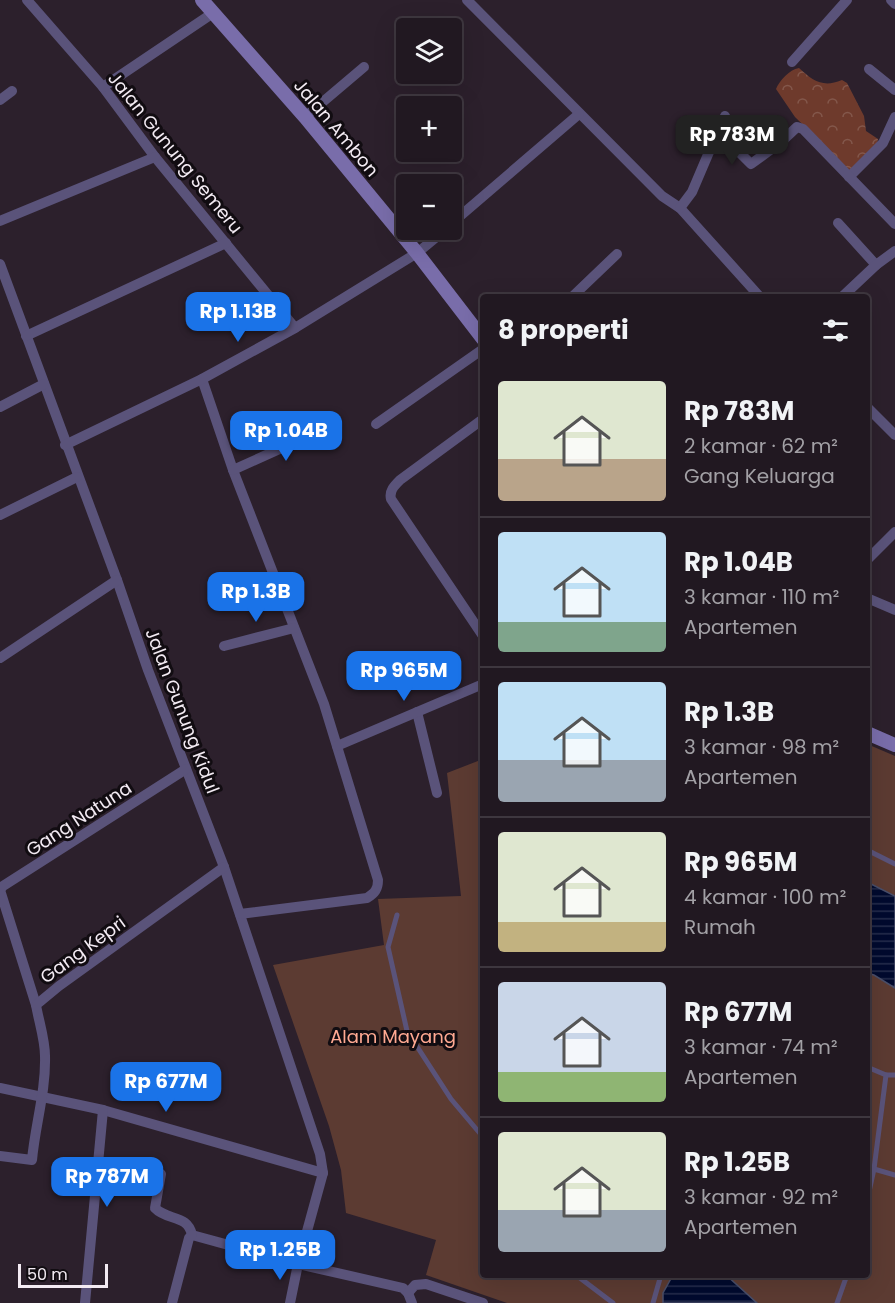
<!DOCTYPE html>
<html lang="id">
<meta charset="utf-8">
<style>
:root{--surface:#211821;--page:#2d252e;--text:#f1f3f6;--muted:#a2a0a5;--line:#3e373f;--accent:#1a73e8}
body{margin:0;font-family:Poppins,sans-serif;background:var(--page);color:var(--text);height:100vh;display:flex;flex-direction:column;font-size:22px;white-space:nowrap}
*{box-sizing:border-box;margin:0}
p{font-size:20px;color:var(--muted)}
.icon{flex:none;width:33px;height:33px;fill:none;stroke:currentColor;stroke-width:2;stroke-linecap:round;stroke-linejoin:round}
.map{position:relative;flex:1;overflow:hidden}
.panel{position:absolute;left:480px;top:294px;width:390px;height:984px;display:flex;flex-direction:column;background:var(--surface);border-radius:6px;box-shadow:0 6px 24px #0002,0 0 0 2px var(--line)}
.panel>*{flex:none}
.controls{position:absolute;left:396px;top:18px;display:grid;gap:12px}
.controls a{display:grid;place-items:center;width:66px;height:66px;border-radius:6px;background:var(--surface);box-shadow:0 6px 24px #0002,0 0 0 2px var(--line);font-size:30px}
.scale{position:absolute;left:18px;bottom:15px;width:90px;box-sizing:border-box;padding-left:6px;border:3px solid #f3ebf3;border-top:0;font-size:16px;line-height:21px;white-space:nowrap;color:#f3ebf3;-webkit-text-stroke:4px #110c11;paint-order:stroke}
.price{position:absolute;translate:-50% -51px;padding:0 14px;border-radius:12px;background:var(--accent);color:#fff;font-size:20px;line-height:39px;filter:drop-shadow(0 2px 3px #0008)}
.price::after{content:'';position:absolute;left:50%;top:36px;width:18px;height:14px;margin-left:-9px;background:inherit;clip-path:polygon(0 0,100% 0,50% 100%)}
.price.current{background:#222;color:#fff}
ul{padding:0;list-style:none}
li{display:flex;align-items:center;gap:18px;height:150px;padding:0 18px}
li+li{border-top:2px solid var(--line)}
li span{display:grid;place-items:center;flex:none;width:168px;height:120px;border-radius:6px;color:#555}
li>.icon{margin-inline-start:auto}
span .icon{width:72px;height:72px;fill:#fffc;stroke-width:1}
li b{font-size:26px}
h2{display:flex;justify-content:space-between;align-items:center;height:72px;padding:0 18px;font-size:26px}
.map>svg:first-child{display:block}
</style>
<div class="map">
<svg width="895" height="1303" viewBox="0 0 895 1303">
<defs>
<pattern id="forest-crowns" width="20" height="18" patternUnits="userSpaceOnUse" patternTransform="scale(1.5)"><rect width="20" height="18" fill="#6e3a2c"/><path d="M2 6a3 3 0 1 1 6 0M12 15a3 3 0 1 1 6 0" fill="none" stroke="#83574b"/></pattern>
<pattern id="water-rules" width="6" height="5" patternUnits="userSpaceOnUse" patternTransform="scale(1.5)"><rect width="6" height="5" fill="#000a2e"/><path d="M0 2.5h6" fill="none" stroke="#262e4d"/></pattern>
</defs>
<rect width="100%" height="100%" fill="#2c202c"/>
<!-- forest -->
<path fill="url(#forest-crowns)" d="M799 68C813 81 823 88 842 80L847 83 864 116 866 131 878 139 877 144 850 171 795 117 776 89C780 80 789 70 799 68Z"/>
<!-- green -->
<polygon fill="#5c3b32" points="867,744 895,756 895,1303 507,1303 426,1275 436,1240 346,1213 341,1170 329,1126 273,965 384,945 378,899 461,896 447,773 483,759 483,1275 867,1275"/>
<!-- water -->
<g fill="url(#water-rules)" stroke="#494e69" stroke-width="1.5">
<polygon points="867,882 895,896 895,988 874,975 867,973"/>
<polygon points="673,1275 726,1275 757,1303 663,1303 663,1293"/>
</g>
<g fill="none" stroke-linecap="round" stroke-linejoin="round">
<!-- lane -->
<g stroke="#5a537a" stroke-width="5">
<polyline points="867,850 895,864"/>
<polyline points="397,915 388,947 407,1031 451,1099 483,1137"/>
<polyline points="867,1067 886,1075 895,1075"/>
<polyline points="874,1169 895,1175"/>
<polyline points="867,1201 874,1169 886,1075"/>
<polyline points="576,1275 613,1303"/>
<polyline points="653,1303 661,1275"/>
<polyline points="837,1303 847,1275"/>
</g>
<!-- street -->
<g stroke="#5a537a" stroke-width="10">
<polyline points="27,0 103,87 155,157 295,328"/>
<polyline points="467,0 662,196 680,208 760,297"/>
<polyline points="891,0 895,4"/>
<polyline points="792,62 847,0"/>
<polyline points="869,69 895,90"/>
<polyline points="103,87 213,13"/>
<polyline points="0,100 12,91"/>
<polyline points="305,117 364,67"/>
<polyline points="718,131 725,116"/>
<polyline points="849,177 883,143 895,117"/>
<polyline points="680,208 692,192 718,131 751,164 781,142 797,127 803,129 895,224"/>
<polyline points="0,221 155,157"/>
<polyline points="452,223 579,114"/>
<polyline points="838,223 876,265"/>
<polyline points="0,264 117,580 148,670 224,867 320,1154 323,1173 298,1264 290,1303"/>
<polyline points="572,297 617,254"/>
<polyline points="842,297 876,265 895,251"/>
<polyline points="26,336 226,243"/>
<path d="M202 379 233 470 324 704 378 880C378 889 375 893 367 898L240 914"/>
<polyline points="0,407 44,384"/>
<polyline points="867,407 895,435"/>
<path d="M483 419 400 480C394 486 389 491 391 499L483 636"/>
<polyline points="376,424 483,349"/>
<polyline points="65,445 202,379 295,328 417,253 445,230"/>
<polyline points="233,470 326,428"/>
<polyline points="0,515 77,477"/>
<polyline points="867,560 895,532"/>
<polyline points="867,598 895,610"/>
<polyline points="224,646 294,628"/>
<polyline points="0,658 117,580"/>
<polyline points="417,712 437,793"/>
<polyline points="337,746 483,684"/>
<polyline points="36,1005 0,890 3,886 186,769"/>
<polyline points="0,1088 103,1110 323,1173"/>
<path d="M0 1156 32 1160C35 1126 46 1091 45 1056 45 1040 39 1022 36 1005L59 986 224 867"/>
<path d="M161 1174 155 1208C167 1221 188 1214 192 1235"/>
<polyline points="192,1235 298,1264 403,1288 408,1293 412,1303"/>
<polyline points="408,1293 415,1285 426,1284 483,1303"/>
<polyline points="85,1303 103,1110"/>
<polyline points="172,1303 189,1238 192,1235"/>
</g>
<!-- secondary -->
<g stroke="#796daa" stroke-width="14">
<polyline points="202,0 305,117 417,253 483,339"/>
<polyline points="867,733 895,745"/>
</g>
</g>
<g text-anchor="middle" stroke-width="6" stroke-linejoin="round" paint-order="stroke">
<!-- street labels -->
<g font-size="18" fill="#f3ebf3" stroke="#110c11">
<text transform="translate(336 128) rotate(50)" y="6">Jalan Ambon</text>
<text transform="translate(175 153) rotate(51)" y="6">Jalan Gunung Semeru</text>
<text transform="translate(182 711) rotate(69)" y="6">Jalan Gunung Kidul</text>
<text transform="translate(79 819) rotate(-33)" y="6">Gang Natuna</text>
<text transform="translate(83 950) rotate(-36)" y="6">Gang Kepri</text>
</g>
<!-- park labels -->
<g font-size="18" fill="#ffa992" stroke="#110c11">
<text x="393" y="1043">Alam Mayang</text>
</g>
</g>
</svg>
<div class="controls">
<a><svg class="icon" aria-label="layers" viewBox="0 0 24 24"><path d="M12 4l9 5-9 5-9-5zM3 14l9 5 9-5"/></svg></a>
<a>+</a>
<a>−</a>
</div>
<div class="scale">50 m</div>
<b class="price current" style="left:732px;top:166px">Rp 783M</b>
<b class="price" style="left:238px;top:343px">Rp 1.13B</b>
<b class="price" style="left:286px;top:462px">Rp 1.04B</b>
<b class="price" style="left:256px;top:623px">Rp 1.3B</b>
<b class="price" style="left:404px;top:702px">Rp 965M</b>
<b class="price" style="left:166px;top:1113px">Rp 677M</b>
<b class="price" style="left:107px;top:1208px">Rp 787M</b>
<b class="price" style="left:280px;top:1281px">Rp 1.25B</b>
<section class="panel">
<h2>8 properti<svg class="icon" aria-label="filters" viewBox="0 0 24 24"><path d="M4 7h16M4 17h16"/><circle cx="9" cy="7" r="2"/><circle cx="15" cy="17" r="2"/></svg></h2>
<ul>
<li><span style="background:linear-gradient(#dfe7d0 65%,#b9a48a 0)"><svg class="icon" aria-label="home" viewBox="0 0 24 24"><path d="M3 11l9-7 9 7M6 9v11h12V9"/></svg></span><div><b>Rp 783M</b><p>2 kamar · 62 m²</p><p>Gang Keluarga</p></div></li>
<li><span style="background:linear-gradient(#bfe0f5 75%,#7fa58c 0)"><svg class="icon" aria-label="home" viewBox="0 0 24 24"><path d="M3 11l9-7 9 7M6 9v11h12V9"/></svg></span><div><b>Rp 1.04B</b><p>3 kamar · 110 m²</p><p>Apartemen</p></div></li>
<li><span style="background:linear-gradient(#bfe0f5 65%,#9aa5b1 0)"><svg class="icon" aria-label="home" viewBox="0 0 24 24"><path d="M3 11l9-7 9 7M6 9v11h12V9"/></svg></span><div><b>Rp 1.3B</b><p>3 kamar · 98 m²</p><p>Apartemen</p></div></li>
<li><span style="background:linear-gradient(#dfe7d0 75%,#c2b280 0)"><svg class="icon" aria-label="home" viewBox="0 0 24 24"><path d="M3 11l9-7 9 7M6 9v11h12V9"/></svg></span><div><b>Rp 965M</b><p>4 kamar · 100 m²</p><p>Rumah</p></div></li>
<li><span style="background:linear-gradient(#c9d6e8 75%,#8fb573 0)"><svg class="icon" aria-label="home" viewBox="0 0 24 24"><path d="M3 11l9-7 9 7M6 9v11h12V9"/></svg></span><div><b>Rp 677M</b><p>3 kamar · 74 m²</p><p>Apartemen</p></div></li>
<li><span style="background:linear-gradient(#dfe7d0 65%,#9aa5b1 0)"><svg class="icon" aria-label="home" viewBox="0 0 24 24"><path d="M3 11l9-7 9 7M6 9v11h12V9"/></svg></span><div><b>Rp 1.25B</b><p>3 kamar · 92 m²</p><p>Apartemen</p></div></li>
</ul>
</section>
</div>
